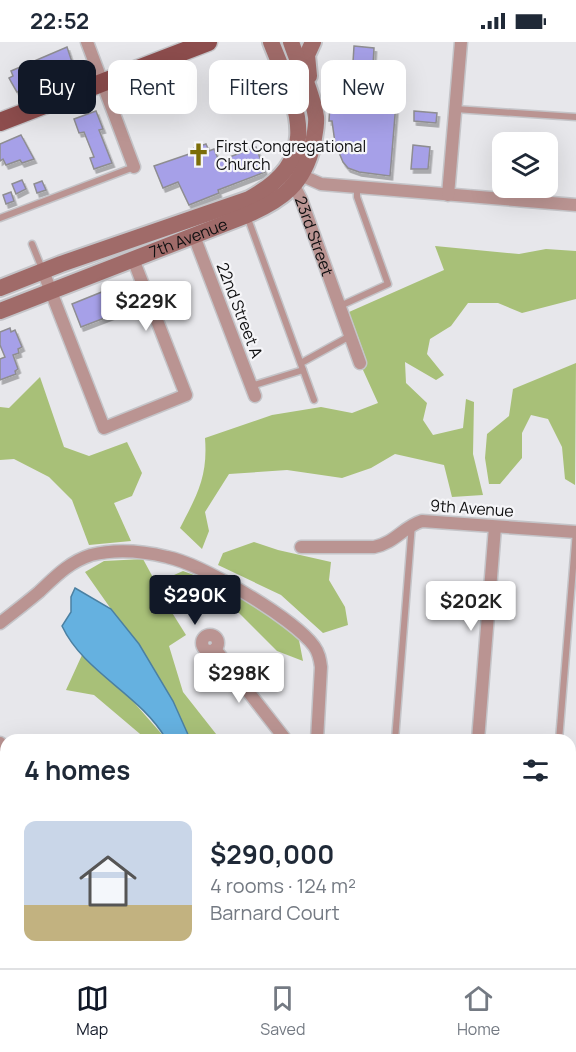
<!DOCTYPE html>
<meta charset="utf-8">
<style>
:root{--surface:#fff;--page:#f6f6f7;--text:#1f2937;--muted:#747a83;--line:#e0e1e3;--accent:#111827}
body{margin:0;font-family:Manrope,sans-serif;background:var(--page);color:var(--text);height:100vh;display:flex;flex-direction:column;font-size:22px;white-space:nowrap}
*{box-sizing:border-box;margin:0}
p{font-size:20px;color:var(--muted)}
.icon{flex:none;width:33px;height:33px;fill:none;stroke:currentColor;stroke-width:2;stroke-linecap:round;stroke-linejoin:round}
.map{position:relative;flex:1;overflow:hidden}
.drawer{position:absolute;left:0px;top:692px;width:576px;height:236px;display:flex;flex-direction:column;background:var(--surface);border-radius:18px 18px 0 0;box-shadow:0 6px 24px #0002}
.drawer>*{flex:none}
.banner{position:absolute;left:18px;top:18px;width:540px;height:54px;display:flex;gap:12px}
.buttons{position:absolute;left:492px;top:90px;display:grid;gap:12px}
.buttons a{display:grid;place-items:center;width:66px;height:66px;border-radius:12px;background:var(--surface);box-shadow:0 6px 24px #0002;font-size:30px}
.price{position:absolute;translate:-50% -51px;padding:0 14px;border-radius:6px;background:#fff;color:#222;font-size:20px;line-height:39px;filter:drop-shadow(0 2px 3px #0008)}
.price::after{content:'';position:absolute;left:50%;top:36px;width:18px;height:14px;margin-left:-9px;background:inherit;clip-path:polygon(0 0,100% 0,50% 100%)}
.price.on{background:var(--accent);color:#fff}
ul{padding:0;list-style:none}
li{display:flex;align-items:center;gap:18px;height:150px;padding:0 24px}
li+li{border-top:2px solid var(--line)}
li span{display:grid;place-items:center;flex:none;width:168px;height:120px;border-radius:12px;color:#555}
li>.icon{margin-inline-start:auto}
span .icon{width:72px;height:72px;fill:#fffc;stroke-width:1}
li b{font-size:26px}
h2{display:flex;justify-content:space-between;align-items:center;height:72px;padding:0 24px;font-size:26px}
.chip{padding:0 21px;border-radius:12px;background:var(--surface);box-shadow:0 6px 24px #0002;font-size:21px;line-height:54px}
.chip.on{background:var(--accent);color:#fff}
.status{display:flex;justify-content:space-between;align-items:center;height:42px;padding:0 30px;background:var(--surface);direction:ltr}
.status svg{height:16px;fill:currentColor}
.tabs{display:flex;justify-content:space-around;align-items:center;height:84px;border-top:2px solid var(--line);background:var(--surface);font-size:16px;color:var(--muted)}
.tabs a{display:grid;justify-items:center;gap:3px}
.tabs .on{color:var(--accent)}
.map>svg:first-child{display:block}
</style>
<div class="status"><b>22:52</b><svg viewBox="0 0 49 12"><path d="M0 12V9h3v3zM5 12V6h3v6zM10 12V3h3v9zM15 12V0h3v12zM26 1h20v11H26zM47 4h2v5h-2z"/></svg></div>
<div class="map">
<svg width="576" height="926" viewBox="0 0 576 926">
<defs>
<filter id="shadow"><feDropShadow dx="2.5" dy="4" stdDeviation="0" flood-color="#0004"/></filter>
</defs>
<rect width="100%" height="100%" fill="#e7e7eb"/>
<!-- green -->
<g fill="#a8c078">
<path d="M435 204 519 212 546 207 576 209V257L522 271 498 261H468L451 284 430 297 427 312 444 333 436 338 405 320 406 341 427 361 423 378 433 393 463 386 466 357 474 360 473 412 483 453 452 455 444 423 395 412 371 426 342 436 287 428 229 432 205 470 209 489 202 507 180 486C197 453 208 435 205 396L272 373 321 365 352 371 378 361 363 328 366 317 349 270 444 228Z"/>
<polygon points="576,321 575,443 565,437 562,405 548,377 531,373 522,391 522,416 500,442 489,442 485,416 487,392 509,374 513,347"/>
<polygon points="40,335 64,405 89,414 127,400 142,431 132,454 114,461 131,499 89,503 72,458 49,435 14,417 0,418 0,365 9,366"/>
<polygon points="254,500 278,508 331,520 329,538 345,565 348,583 323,591 281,553 218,523 223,511"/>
<polygon points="143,517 156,541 183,529 224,544 298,593 303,619 277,609 226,558 201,546 175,556 171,569 186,593 169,604 183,650 220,697 190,697 173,659 139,602 111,567 85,530 104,519"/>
<polygon points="82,613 124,649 166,697 146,697 94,653 66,648"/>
<polygon points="6,778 6,858 0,863 0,781"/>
<polygon points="0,904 6,904 6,921 50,921 50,926 0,926"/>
</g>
<!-- water -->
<path fill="#65b1e0" stroke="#4b80a2" stroke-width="1.5" d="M75 546 111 567 139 602 173 659 190 697H166C140 652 84 631 62 584L71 570V555Z"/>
<!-- building -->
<g fill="#a6a0e8" stroke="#8e8d91" stroke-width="1.5" filter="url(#shadow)">
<polygon points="354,4 374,6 372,41 386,43 385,49 389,49 388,60 396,61 390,134 359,130 348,126 343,120 335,101 332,79 329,79 330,63 335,63 336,57 337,35 332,35 333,19 353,20"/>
<polygon points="67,5 75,29 66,33 63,27 41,35 40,41 17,50 9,36 13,34 11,29"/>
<polygon points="96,69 103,87 99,88 112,121 94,127 90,116 94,115 84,90 79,91 74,77"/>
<polygon points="414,69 437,71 436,81 414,79"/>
<polygon points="21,93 34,117 22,121 20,118 6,123 3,117 0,119 0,102"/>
<polygon points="206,102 209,109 214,107 219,119 256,105 265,130 218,148 219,151 189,163 178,140 163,146 154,124 195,110 194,106"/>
<polygon points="413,103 430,105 428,127 411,127"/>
<polygon points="22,138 26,147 16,152 12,142"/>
<polygon points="42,139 46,148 37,151 34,142"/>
<polygon points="11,150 14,159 6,162 3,153"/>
<polygon points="119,243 128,267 81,285 72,262"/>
<polygon points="10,286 11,290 15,288 22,305 18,307 19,311 13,313 18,327 15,329 16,332 0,338 0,317 5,315 0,303 0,290"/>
</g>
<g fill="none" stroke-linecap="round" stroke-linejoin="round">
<defs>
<g id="lane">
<polyline points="455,67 576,75"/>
<polyline points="247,174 314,358"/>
<polyline points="0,176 134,125"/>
<polyline points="32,202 43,229"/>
<polyline points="340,264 388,242 357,155 357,146"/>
<polyline points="301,321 350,294"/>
<polyline points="251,344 303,328"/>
<polyline points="395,698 412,482"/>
<polyline points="559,698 576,489"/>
<polyline points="396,921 497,926"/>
<polyline points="541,926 541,921"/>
</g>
<g id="street">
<polyline points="87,0 134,125"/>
<polyline points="296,131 321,142 576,163"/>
<path id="s1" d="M290 136 301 157 360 321"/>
<polyline points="448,153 461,0"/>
<polyline points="194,194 255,354"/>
<polyline points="43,229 104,386 186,353 133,217"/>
<path d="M301 505H374C395 501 403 485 422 479L576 490"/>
<path d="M0 581C13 571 26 561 39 550 55 535 69 520 91 513 115 507 142 509 167 515 202 522 293 576 314 604 319 611 320 617 321 625L317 698"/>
<circle cx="210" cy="601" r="8"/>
<polyline points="215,607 286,698"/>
<polyline points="478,698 495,485"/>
<polyline points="0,701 6,706"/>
<polyline points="570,774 576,775"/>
<polyline points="133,926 133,921"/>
<polyline points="297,926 298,921"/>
<polyline points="459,926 460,921"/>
</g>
<g id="secondary">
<polyline points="309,34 307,13 313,0"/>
<path d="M0 246 61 222 249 157C326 115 296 64 271 0"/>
<path id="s2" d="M0 269 247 173C282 158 304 142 313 102 314 94 317 83 316 75 312 49 299 24 291 0"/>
</g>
<polyline id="primary" points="0,80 208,0"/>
</defs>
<!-- lane casing -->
<use href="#lane" stroke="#c4c4c8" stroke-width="9"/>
<!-- street casing -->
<use href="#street" stroke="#c4c4c8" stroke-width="15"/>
<!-- secondary casing -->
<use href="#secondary" stroke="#c4c4c8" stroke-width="20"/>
<!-- primary casing -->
<use href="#primary" stroke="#c4c4c8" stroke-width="21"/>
<!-- lane -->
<use href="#lane" stroke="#ba9492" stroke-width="6"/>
<!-- street -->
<use href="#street" stroke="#ba9492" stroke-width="12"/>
<!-- secondary -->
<use href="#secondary" stroke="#a06b69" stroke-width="16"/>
<!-- primary -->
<use href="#primary" stroke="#8d4d4d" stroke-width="18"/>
</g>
<!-- icons -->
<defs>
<symbol id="church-bare" viewBox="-9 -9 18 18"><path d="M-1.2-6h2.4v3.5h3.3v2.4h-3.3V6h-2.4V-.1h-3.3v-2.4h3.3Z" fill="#7b6d08" stroke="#f5f5f8" stroke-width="2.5" paint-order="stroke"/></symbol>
</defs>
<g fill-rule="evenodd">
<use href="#church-bare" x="182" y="96" width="33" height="33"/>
</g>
<g text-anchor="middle" stroke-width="4.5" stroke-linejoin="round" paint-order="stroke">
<!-- poi labels -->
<g font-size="16" fill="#0f0f10" stroke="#f5f5f8" text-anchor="start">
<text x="216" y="110">First Congregational<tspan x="216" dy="18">Church</tspan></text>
</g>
<!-- street labels -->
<g font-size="16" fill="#0f0f10" stroke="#f5f5f8">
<text dy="6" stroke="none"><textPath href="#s1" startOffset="63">23rd Street</textPath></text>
<text dy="6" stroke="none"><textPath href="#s2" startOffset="202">7th Avenue</textPath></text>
<text transform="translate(240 268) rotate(69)" y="6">22nd Street A</text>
<text transform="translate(472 466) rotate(4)" y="6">9th Avenue</text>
</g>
</g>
</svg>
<div class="buttons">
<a><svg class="icon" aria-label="layers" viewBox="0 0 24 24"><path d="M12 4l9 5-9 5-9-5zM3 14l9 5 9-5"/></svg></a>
</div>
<b class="price" style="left:146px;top:290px">$229K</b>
<b class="price on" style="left:195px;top:584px">$290K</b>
<b class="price" style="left:471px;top:590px">$202K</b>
<b class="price" style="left:239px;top:662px">$298K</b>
<div class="banner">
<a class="chip on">Buy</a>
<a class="chip">Rent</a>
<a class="chip">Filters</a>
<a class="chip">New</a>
</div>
<section class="drawer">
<h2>4 homes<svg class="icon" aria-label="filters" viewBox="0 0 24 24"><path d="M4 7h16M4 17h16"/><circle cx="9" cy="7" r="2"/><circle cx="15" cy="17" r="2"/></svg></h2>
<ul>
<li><span style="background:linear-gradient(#c9d6e8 70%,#c2b280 0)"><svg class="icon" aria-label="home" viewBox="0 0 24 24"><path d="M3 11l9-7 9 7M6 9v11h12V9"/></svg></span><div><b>$290,000</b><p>4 rooms · 124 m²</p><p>Barnard Court</p></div></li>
</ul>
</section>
</div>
<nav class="tabs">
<a class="on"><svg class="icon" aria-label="map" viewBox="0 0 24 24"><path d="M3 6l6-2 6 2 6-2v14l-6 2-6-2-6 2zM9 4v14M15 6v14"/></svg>Map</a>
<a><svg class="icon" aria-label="saved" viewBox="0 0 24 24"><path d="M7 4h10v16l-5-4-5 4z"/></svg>Saved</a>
<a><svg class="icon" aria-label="home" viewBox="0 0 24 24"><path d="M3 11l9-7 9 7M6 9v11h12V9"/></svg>Home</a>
</nav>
